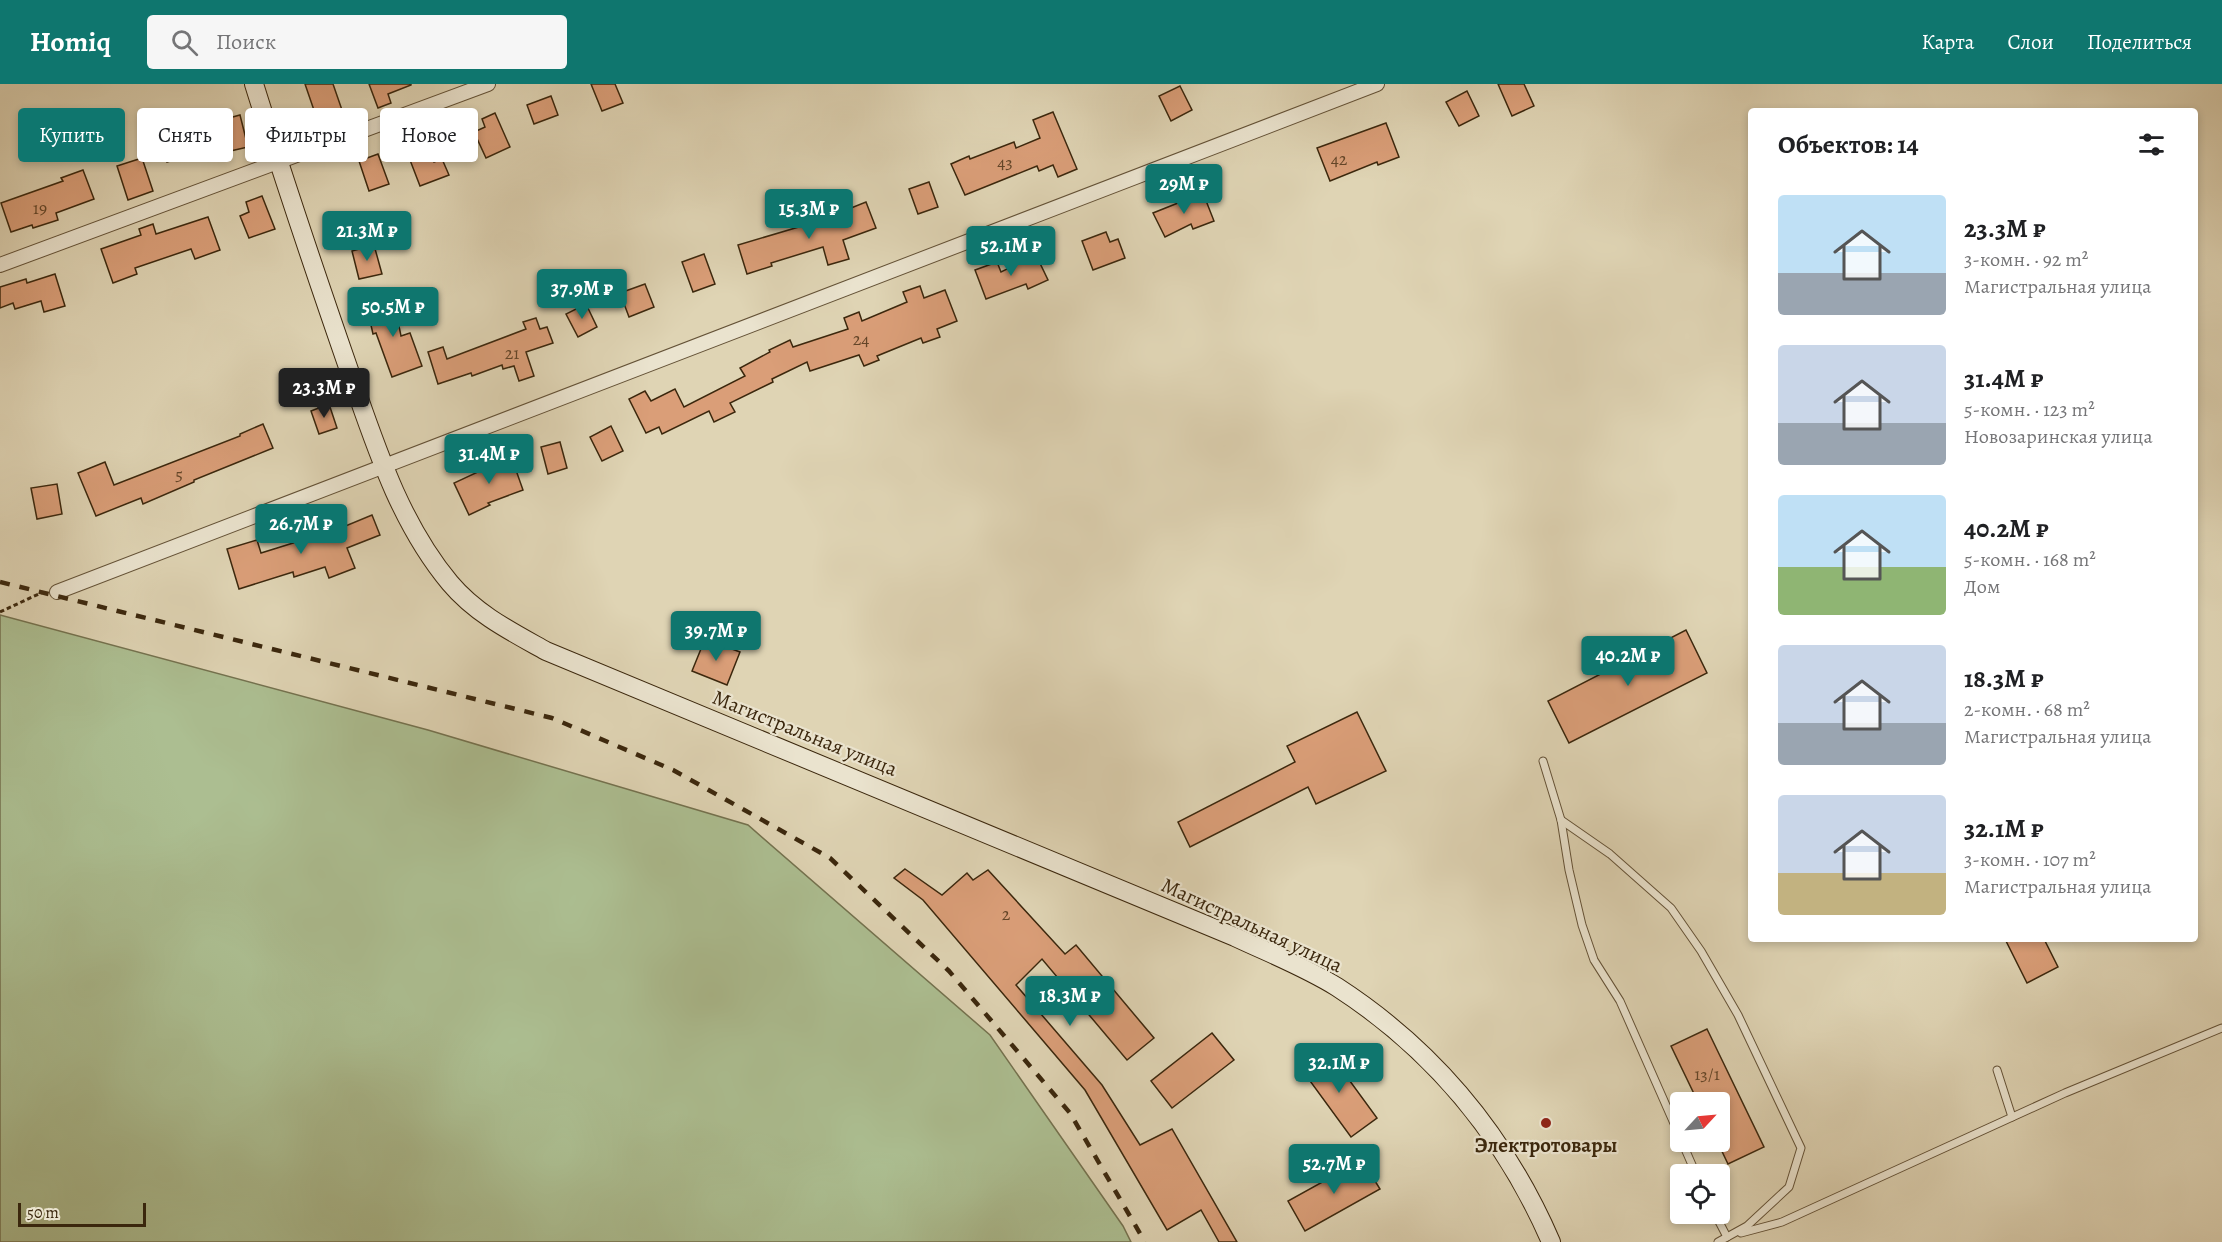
<!DOCTYPE html>
<html lang="ru">
<meta charset="utf-8">
<style>
:root{--surface:#fff;--page:#f6f6f6;--text:#202124;--muted:#757577;--accent:#0f766e}
body{margin:0;font-family:Alegreya,serif;background:var(--page);color:var(--text);height:100vh;display:flex;flex-direction:column;font-size:22px;white-space:nowrap}
*{box-sizing:border-box;margin:0}
p{font-size:20px;color:var(--muted)}
.icon{flex:none;width:33px;height:33px;fill:none;stroke:currentColor;stroke-width:2;stroke-linecap:round;stroke-linejoin:round}
.map{position:relative;flex:1;overflow:hidden}
.side{position:absolute;left:1748px;top:24px;width:450px;height:834px;display:flex;flex-direction:column;background:var(--surface);border-radius:6px;box-shadow:0 3px 9px #0003}
.side>*{flex:none}
.top-card{position:absolute;left:18px;top:24px;width:570px;height:54px;display:flex;gap:12px}
.needle{width:39px;rotate:64deg}
.buttons{position:absolute;left:1670px;top:1008px;display:grid;gap:12px}
.buttons a{display:grid;place-items:center;width:60px;height:60px;border-radius:6px;background:var(--surface);box-shadow:0 3px 9px #0003;font-size:30px}
.scale{position:absolute;left:18px;bottom:15px;width:128px;box-sizing:border-box;padding-left:6px;border:3px solid #3b270d;border-top:0;font-size:16px;line-height:21px;white-space:nowrap;color:#3b270d;-webkit-text-stroke:4px #eae3ce;paint-order:stroke}
.price{position:absolute;translate:-50% -51px;padding:0 14px;border-radius:6px;background:var(--accent);color:#fff;font-size:20px;line-height:39px;filter:drop-shadow(0 2px 3px #0008)}
.price::after{content:'';position:absolute;left:50%;top:36px;width:18px;height:14px;margin-left:-9px;background:inherit;clip-path:polygon(0 0,100% 0,50% 100%)}
.price.active{background:#222;color:#fff}
ul{padding:0;list-style:none}
li{display:flex;align-items:center;gap:18px;height:150px;padding:0 30px}
li span{display:grid;place-items:center;flex:none;width:168px;height:120px;border-radius:6px;color:#555}
li>.icon{margin-inline-start:auto}
span .icon{width:72px;height:72px;fill:#fffc;stroke-width:1}
li b{font-size:26px}
h2{display:flex;justify-content:space-between;align-items:center;height:72px;padding:0 30px;font-size:26px}
.tag{padding:0 21px;border-radius:6px;background:var(--surface);box-shadow:0 3px 9px #0003;font-size:21px;line-height:54px}
.tag.active{background:var(--accent);color:#fff}
header{display:flex;align-items:center;gap:36px;box-sizing:border-box;height:84px;padding:0 30px;background:var(--accent);color:#fff}
header strong{font-size:28px}
nav{display:flex;gap:33px;margin-inline-start:auto;font-size:21px}
.search{width:420px;height:54px;background:var(--page);display:flex;align-items:center;gap:15px;box-sizing:border-box;padding:0 21px;border-radius:6px;color:var(--muted);font-size:22px}
.map>svg:first-child{display:block}
</style>
<header>
<strong>Homiq</strong>
<div class="search"><svg class="icon" aria-label="search" viewBox="0 0 24 24"><circle cx="10" cy="10" r="6"/><path d="M15 15l6 6"/></svg>Поиск</div>
<nav><a>Карта</a><a>Слои</a><a>Поделиться</a></nav>
</header>
<div class="map">
<svg width="2222" height="1158" viewBox="0 0 2222 1158">
<rect width="100%" height="100%" fill="#dfd4b4"/>
<filter id="stains"><feTurbulence type="fractalNoise" baseFrequency=".00333" numOctaves="4"/><feColorMatrix values="0 0 0 0 .2 0 0 0 0 .09 0 0 0 0 .02 0 0 0 .5 -.17"/></filter>
<radialGradient id="worn" r=".72"><stop offset=".6" stop-color="#630" stop-opacity="0"/><stop offset="1" stop-color="#630" stop-opacity=".3"/></radialGradient>
<!-- green -->
<polygon fill="#acbe91" stroke="#74724f" stroke-width="1.5" points="0,531 428,646 748,741 990,951 1123,1142 1131,1158 0,1158"/>
<!-- building -->
<g fill="#da9e78" stroke="#3b270d" stroke-width="1.5">
<polygon points="305,0 333,0 342,26 317,35"/>
<polygon points="369,0 411,0 411,1 388,10 391,19 378,24"/>
<polygon points="591,0 615,0 623,19 602,27"/>
<polygon points="1498,0 1524,0 1534,22 1512,32"/>
<polygon points="1180,2 1192,26 1171,37 1159,12"/>
<polygon points="1467,7 1479,32 1459,42 1446,18"/>
<polygon points="551,12 558,31 534,40 527,21"/>
<polygon points="1053,28 1077,85 1058,93 1053,81 1039,87 1037,82 965,111 951,80 969,72 970,75 1014,58 1016,64 1040,54 1033,36"/>
<polygon points="495,29 510,63 486,74 474,48 485,43 482,35"/>
<polygon points="240,31 248,63 226,68 218,37"/>
<polygon points="1386,39 1399,73 1378,81 1377,78 1330,97 1317,64"/>
<polygon points="186,51 192,70 167,78 161,59"/>
<polygon points="425,55 434,78 442,75 449,91 420,102 405,63"/>
<polygon points="378,70 389,100 369,107 359,77"/>
<polygon points="142,74 153,107 128,116 117,82"/>
<polygon points="83,86 94,115 56,129 58,136 33,144 32,141 11,148 1,119 63,97 61,94"/>
<polygon points="929,98 938,123 918,130 909,105"/>
<polygon points="1203,109 1214,137 1193,145 1191,140 1165,153 1153,129"/>
<polygon points="262,112 275,145 249,154 240,132 249,128 246,118"/>
<polygon points="866,118 876,144 843,156 849,175 828,181 823,163 771,179 772,182 747,190 738,161 836,132 836,130"/>
<polygon points="208,133 220,166 195,175 191,165 135,184 137,190 113,199 101,165 141,151 139,145 153,140 156,150"/>
<polygon points="1106,148 1110,158 1118,155 1125,174 1093,186 1082,157"/>
<polygon points="374,161 382,190 359,195 352,167"/>
<polygon points="704,170 715,200 693,208 682,178"/>
<polygon points="1036,171 1048,196 1028,205 1026,200 986,215 975,186 997,178 1001,188"/>
<polygon points="55,190 65,222 44,228 41,217 15,225 13,219 0,224 0,203 26,195 27,199"/>
<polygon points="645,200 654,223 629,233 620,209"/>
<polygon points="920,202 924,214 945,206 957,237 937,245 940,253 923,259 921,254 877,272 879,276 864,282 859,271 810,287 807,278 772,295 773,298 730,319 735,328 714,338 709,327 662,350 659,343 646,349 629,315 645,307 651,317 675,305 684,323 745,292 740,284 770,268 769,266 790,256 793,263 848,245 844,234 859,228 862,237 907,218 903,208"/>
<polygon points="393,213 401,252 410,249 422,282 392,293 376,249 373,250 366,219"/>
<polygon points="586,220 597,243 578,253 566,230"/>
<polygon points="536,234 540,245 547,243 553,259 526,268 534,292 519,297 514,282 503,285 502,281 472,292 471,289 438,300 428,268 443,263 447,275 526,245 523,238"/>
<polygon points="329,320 337,344 319,350 311,327"/>
<polygon points="263,340 273,364 194,396 194,398 143,420 141,414 96,432 78,389 105,378 114,401 240,352 240,350"/>
<polygon points="611,342 623,367 602,377 590,353"/>
<polygon points="560,358 567,384 548,390 541,363"/>
<polygon points="511,372 523,406 488,419 490,421 469,431 454,399 493,381 492,379"/>
<polygon points="57,400 62,430 37,435 31,404"/>
<polygon points="372,431 380,451 347,464 355,484 329,494 325,483 294,493 293,488 239,505 227,465 257,456 261,469 306,455 307,458"/>
<polygon points="1686,546 1707,589 1569,659 1548,617"/>
<polygon points="705,555 740,568 727,601 692,587"/>
<polygon points="1357,628 1386,687 1316,720 1308,703 1190,763 1178,738 1295,678 1287,662"/>
<polygon points="905,785 942,811 967,789 973,796 988,786 1065,870 1076,861 1154,954 1127,976 1042,875 1016,901 1102,1001 1140,1061 1172,1045 1237,1158 1219,1158 1201,1126 1167,1146 1085,1006 923,816 894,794"/>
<polygon points="2005,855 2044,855 2058,883 2027,899"/>
<polygon points="1707,945 1764,1063 1728,1080 1719,1061 1719,1018 1698,1018 1671,962"/>
<polygon points="1212,949 1234,976 1172,1024 1151,997"/>
<polygon points="1328,967 1377,1034 1351,1053 1302,986"/>
<polygon points="1362,1076 1380,1105 1305,1147 1288,1117"/>
</g>
<g fill="none" stroke-linecap="round" stroke-linejoin="round">
<defs>
<g id="service">
<polyline points="1543,677 1561,736 1569,786 1582,841 1594,876 1620,917 1680,1053"/>
<polyline points="1561,736 1610,770 1671,824 1701,867 1738,931 1801,1064 1789,1103 1747,1142 1718,1158"/>
<polyline points="1997,986 2012,1033"/>
<polyline points="1682,1058 1696,1090"/>
<polyline points="1715,1130 1727,1153"/>
<polyline points="1741,1149 1782,1138 2065,1009 2222,944"/>
</g>
<g id="minor">
<polyline points="0,181 488,0"/>
<polyline points="57,508 1377,0"/>
</g>
<path id="secondary" d="M254 0C284 96 316 191 349 286 375 360 399 438 450 499 476 530 512 548 546 567L1235 853C1269 869 1305 883 1337 903 1434 966 1505 1052 1551 1158"/>
</defs>
<!-- service casing -->
<use href="#service" stroke="#645237" stroke-width="9"/>
<!-- minor casing -->
<use href="#minor" stroke="#645237" stroke-width="16"/>
<!-- secondary casing -->
<use href="#secondary" stroke="#3b270d" stroke-width="20"/>
<!-- path -->
<polyline stroke="#3b270d" stroke-width="3" stroke-dasharray="4.5 3" stroke-linecap="butt" points="0,528 43,508"/>
<!-- service -->
<use href="#service" stroke="#eae3ce" stroke-width="7"/>
<!-- minor -->
<use href="#minor" stroke="#eae3ce" stroke-width="14"/>
<!-- secondary -->
<use href="#secondary" stroke="#eae3ce" stroke-width="18"/>
<!-- rail -->
<polyline stroke="#3b270d" stroke-width="4.5" stroke-dasharray="10 10" stroke-linecap="butt" points="0,498 552,634 673,686 830,774 949,887 1070,1029 1145,1158"/>
</g>
<!-- markers -->
<circle fill="#8f2418" stroke="#eae3ce" stroke-width="2" cx="1546" cy="1039" r="6"/>
<g text-anchor="middle" stroke-width="4.5" stroke-linejoin="round" paint-order="stroke">
<!-- number labels -->
<g font-size="18" fill="#634528">
<text x="1339" y="81">42</text>
<text x="1005" y="84">43</text>
<text x="40" y="130">19</text>
<text x="861" y="261">24</text>
<text x="512" y="275">21</text>
<text x="179" y="396">5</text>
<text x="1006" y="836">2</text>
<text x="1707" y="996">13/1</text>
</g>
<!-- street labels -->
<g font-size="21" fill="#3b270d" stroke="#eae3ce">
<text transform="translate(805 649) rotate(22)" y="7">Магистральная улица</text>
<text transform="translate(1252 841) rotate(25)" y="7">Магистральная улица</text>
</g>
<!-- poi labels -->
<g font-size="21" font-weight="bold" fill="#3b270d" stroke="#eae3ce">
<text x="1546" y="1068">Электротовары</text>
</g>
</g>
<rect width="100%" height="100%" filter="url(#stains)"/>
<rect width="100%" height="100%" fill="url(#worn)"/>
</svg>
<div class="buttons">
<a><svg class="needle" viewBox="-14 -14 28 28"><path d="M0-13l5 13h-10z" fill="#e53935"/><path d="M0 13l5-13h-10z" fill="#757577"/></svg></a>
<a><svg class="icon" aria-label="locate" viewBox="0 0 24 24"><circle cx="12" cy="12" r="6"/><path d="M12 2v4M12 18v4M2 12h4M18 12h4"/></svg></a>
</div>
<div class="scale">50 m</div>
<b class="price" style="left:1184px;top:131px">29M ₽</b>
<b class="price" style="left:809px;top:156px">15.3M ₽</b>
<b class="price" style="left:367px;top:178px">21.3M ₽</b>
<b class="price" style="left:1011px;top:193px">52.1M ₽</b>
<b class="price" style="left:582px;top:236px">37.9M ₽</b>
<b class="price" style="left:393px;top:254px">50.5M ₽</b>
<b class="price active" style="left:324px;top:335px">23.3M ₽</b>
<b class="price" style="left:489px;top:401px">31.4M ₽</b>
<b class="price" style="left:301px;top:471px">26.7M ₽</b>
<b class="price" style="left:716px;top:578px">39.7M ₽</b>
<b class="price" style="left:1628px;top:603px">40.2M ₽</b>
<b class="price" style="left:1070px;top:943px">18.3M ₽</b>
<b class="price" style="left:1339px;top:1010px">32.1M ₽</b>
<b class="price" style="left:1334px;top:1111px">52.7M ₽</b>
<div class="top-card">
<a class="tag active">Купить</a>
<a class="tag">Снять</a>
<a class="tag">Фильтры</a>
<a class="tag">Новое</a>
</div>
<section class="side">
<h2>Объектов: 14<svg class="icon" aria-label="filters" viewBox="0 0 24 24"><path d="M4 7h16M4 17h16"/><circle cx="9" cy="7" r="2"/><circle cx="15" cy="17" r="2"/></svg></h2>
<ul>
<li><span style="background:linear-gradient(#bfe0f5 65%,#9aa5b1 0)"><svg class="icon" aria-label="home" viewBox="0 0 24 24"><path d="M3 11l9-7 9 7M6 9v11h12V9"/></svg></span><div><b>23.3M ₽</b><p>3-комн. · 92 m²</p><p>Магистральная улица</p></div></li>
<li><span style="background:linear-gradient(#c9d6e8 65%,#9aa5b1 0)"><svg class="icon" aria-label="home" viewBox="0 0 24 24"><path d="M3 11l9-7 9 7M6 9v11h12V9"/></svg></span><div><b>31.4M ₽</b><p>5-комн. · 123 m²</p><p>Новозаринская улица</p></div></li>
<li><span style="background:linear-gradient(#bfe0f5 60%,#8fb573 0)"><svg class="icon" aria-label="home" viewBox="0 0 24 24"><path d="M3 11l9-7 9 7M6 9v11h12V9"/></svg></span><div><b>40.2M ₽</b><p>5-комн. · 168 m²</p><p>Дом</p></div></li>
<li><span style="background:linear-gradient(#c9d6e8 65%,#9aa5b1 0)"><svg class="icon" aria-label="home" viewBox="0 0 24 24"><path d="M3 11l9-7 9 7M6 9v11h12V9"/></svg></span><div><b>18.3M ₽</b><p>2-комн. · 68 m²</p><p>Магистральная улица</p></div></li>
<li><span style="background:linear-gradient(#c9d6e8 65%,#c2b280 0)"><svg class="icon" aria-label="home" viewBox="0 0 24 24"><path d="M3 11l9-7 9 7M6 9v11h12V9"/></svg></span><div><b>32.1M ₽</b><p>3-комн. · 107 m²</p><p>Магистральная улица</p></div></li>
</ul>
</section>
</div>
